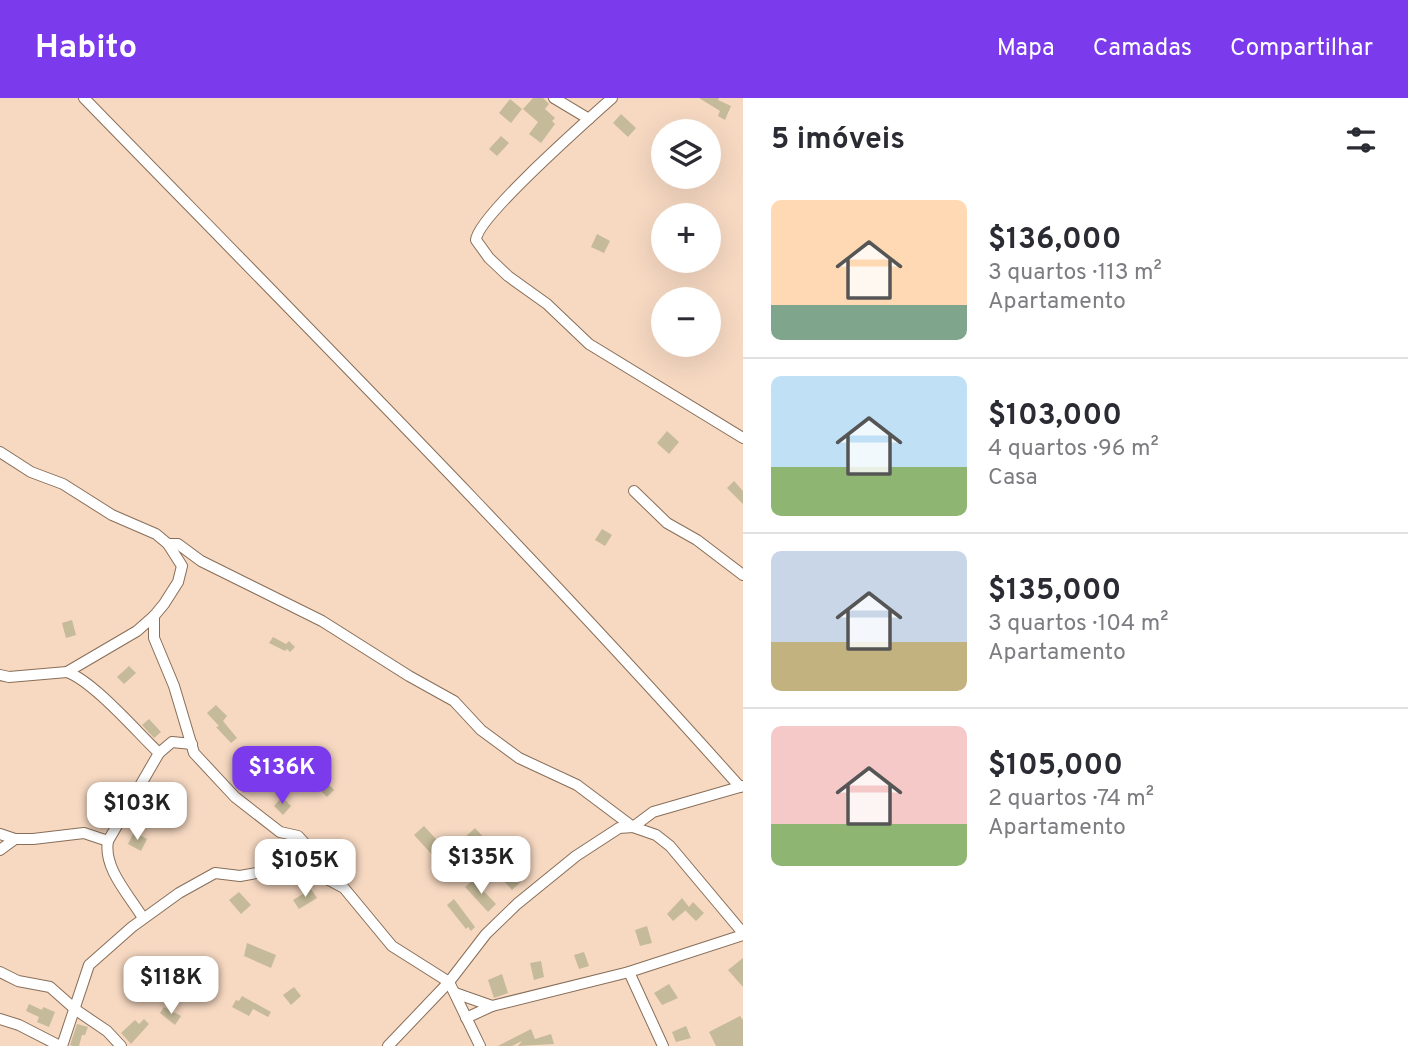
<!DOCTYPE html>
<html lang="pt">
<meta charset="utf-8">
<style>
:root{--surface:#fff;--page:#f7f7f7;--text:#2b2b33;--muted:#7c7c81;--line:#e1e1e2;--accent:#7c3aed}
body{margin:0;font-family:Overpass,sans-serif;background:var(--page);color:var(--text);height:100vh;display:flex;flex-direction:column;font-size:26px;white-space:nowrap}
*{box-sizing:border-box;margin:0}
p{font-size:23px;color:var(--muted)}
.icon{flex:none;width:38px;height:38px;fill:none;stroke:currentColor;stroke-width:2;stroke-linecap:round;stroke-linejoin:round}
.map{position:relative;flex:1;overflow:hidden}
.panel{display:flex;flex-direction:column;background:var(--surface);width:665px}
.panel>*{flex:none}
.buttons{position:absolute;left:651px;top:21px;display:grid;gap:14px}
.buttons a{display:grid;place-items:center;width:70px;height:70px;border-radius:50%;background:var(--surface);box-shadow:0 7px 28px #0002;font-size:35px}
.price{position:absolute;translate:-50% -60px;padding:0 16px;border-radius:14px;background:#fff;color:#222;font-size:23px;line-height:46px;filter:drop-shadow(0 2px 4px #0008)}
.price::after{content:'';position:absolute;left:50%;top:42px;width:21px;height:16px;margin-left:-10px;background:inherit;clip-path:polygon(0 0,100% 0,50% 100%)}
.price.on{background:var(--accent);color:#fff}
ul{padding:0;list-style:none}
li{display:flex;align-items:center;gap:21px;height:175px;padding:0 28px}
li+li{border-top:2px solid var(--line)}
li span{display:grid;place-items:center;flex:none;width:196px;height:140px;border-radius:10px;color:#555}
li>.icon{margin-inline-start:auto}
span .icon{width:84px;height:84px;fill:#fffc;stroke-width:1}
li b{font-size:30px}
h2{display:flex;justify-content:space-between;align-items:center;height:84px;padding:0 28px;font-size:30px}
header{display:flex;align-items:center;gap:42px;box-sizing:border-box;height:98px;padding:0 35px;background:var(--accent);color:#fff}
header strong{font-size:33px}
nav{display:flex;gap:38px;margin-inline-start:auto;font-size:24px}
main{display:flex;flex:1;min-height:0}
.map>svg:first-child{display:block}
</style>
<header>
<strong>Habito</strong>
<nav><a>Mapa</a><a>Camadas</a><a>Compartilhar</a></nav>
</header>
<main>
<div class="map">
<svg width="743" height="948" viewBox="0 0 743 948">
<rect width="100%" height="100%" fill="#f7d9c2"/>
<!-- building -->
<g fill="#c5ba99">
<polygon points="533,0 543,0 549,6 545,11 555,20 552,23 555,26 541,45 529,36 538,24 523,11"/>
<polygon points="699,0 719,0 718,2 731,8 725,22 718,18 720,13"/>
<polygon points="510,1 522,11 511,25 499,15"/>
<polygon points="621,16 636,30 628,39 613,25"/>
<polygon points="501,38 509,45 497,58 489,51"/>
<polygon points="597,136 610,143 604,155 591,149"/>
<polygon points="667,333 679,344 669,356 657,345"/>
<polygon points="734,383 743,393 743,406 727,390"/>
<polygon points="602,431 612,437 605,448 595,442"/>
<polygon points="72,522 76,537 66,540 62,525"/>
<polygon points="273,539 286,546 289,543 295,549 290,554 287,551 285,553 269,545"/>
<polygon points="129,568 136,575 124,586 117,579"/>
<polygon points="216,607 227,618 223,623 237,640 231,645 216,629 219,628 207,615"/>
<polygon points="149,621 161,634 154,640 142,627"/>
<polygon points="297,667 311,679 306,685 292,673"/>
<polygon points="316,673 334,692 327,699 312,684"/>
<polygon points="243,674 253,684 244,695 233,685"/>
<polygon points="282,699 291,708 283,717 274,708"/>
<polygon points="424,728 447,753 437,762 414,737"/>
<polygon points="475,730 523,782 512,792 464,740"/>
<polygon points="134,734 147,741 141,753 128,746"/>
<polygon points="473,782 496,806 488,814 465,789"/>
<polygon points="311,791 317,800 299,811 293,802"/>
<polygon points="239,794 251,807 241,816 229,802"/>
<polygon points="682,800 689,809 693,804 704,815 696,823 685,812 687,811 673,823 667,816"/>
<polygon points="454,801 475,829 471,833 468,829 466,831 447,807"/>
<polygon points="647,828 652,845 640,848 635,832"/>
<polygon points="247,845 276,857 271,870 244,858"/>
<polygon points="584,854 589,868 579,871 574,857"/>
<polygon points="743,860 743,889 728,872"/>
<polygon points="541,863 544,879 534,882 530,865"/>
<polygon points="502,876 508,895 494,900 488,882"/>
<polygon points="669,886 678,900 662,907 654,895"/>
<polygon points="294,889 301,898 291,907 283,897"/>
<polygon points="242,898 271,914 268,919 253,911 249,918 232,909 236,902 239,903"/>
<polygon points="29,906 42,912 43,909 55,914 49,929 37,924 39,919 26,913"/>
<polygon points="164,909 181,918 175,927 160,915"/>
<polygon points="740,918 743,922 743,948 716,948 709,934"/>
<polygon points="144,921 149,926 131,946 121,935 135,922 139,926"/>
<polygon points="77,926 88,929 85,937 82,937 79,948 73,948 70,947"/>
<polygon points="686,928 691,940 676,944 672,934"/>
<polygon points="531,931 535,941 551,936 554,946 518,948 522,943 512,948 498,948"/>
</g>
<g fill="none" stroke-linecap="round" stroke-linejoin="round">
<defs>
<g id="minor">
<path d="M84 0C305 227 529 452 740 689"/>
<polyline points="554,0 589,21"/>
<path d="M612 0C589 21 477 119 476 142L489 160 508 178 547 206 589 246 743 340"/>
<polyline points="0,354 31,374 63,386 112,417 156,436 168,446 178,446 201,463 322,523 409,578 454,603 481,632 519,660 577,687 633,729 656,737 670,748 743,835"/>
<polyline points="634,393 667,425 697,442 743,477"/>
<polyline points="154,518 154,540 174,588 194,655 235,699 280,734 298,738 310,751 316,777"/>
<path d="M67 574C93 583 136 633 159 655"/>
<polyline points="0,577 9,579 67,574 137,533 154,518 164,506 178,484 182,468 168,446"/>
<polyline points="0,736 15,741 33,741 84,735 108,743"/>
<polyline points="0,752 15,741"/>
<path d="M143 820C129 797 103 770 108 743L159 655 172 644 192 646"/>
<polyline points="0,874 18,883 50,889 76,912 107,933 121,948"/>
<polyline points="629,874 663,948"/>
<polyline points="455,895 492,908"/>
<polyline points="466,920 492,908 629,874 743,837"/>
<polyline points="0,921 19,927 60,948"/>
<polyline points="62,948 89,867 132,829 179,795 215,775 240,778 301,767 344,790 392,848 449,884 480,948"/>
<polyline points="388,948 449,884 486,836 517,806 576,758 619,730 633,729 653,714 743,688"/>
</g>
</defs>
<!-- minor casing -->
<use href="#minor" stroke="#886e58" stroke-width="12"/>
<!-- minor -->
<use href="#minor" stroke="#fff" stroke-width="10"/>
</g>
</svg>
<div class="buttons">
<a><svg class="icon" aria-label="layers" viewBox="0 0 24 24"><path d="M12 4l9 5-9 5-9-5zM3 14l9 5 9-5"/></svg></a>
<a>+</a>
<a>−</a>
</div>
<b class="price on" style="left:282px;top:708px">$136K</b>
<b class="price" style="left:137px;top:744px">$103K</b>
<b class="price" style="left:481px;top:798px">$135K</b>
<b class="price" style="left:305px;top:801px">$105K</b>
<b class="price" style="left:171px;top:918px">$118K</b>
</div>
<section class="panel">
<h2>5 imóveis<svg class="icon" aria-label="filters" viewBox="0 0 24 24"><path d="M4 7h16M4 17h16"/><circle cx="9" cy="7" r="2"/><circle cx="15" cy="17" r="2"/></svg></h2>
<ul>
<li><span style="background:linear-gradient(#ffd9b3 75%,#7fa58c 0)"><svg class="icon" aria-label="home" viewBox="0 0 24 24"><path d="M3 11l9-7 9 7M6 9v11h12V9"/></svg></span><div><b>$136,000</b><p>3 quartos · 113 m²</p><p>Apartamento</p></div></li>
<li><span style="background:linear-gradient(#bfe0f5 65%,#8fb573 0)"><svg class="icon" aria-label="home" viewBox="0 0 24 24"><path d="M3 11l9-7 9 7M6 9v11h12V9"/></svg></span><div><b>$103,000</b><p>4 quartos · 96 m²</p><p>Casa</p></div></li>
<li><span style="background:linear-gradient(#c9d6e8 65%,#c2b280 0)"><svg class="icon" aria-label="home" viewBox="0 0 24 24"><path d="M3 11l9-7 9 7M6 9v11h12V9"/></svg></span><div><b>$135,000</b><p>3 quartos · 104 m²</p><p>Apartamento</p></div></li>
<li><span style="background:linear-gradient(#f6c9c9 70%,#8fb573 0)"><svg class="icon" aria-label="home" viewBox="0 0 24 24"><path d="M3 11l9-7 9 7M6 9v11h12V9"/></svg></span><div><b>$105,000</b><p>2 quartos · 74 m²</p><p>Apartamento</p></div></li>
</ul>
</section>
</main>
